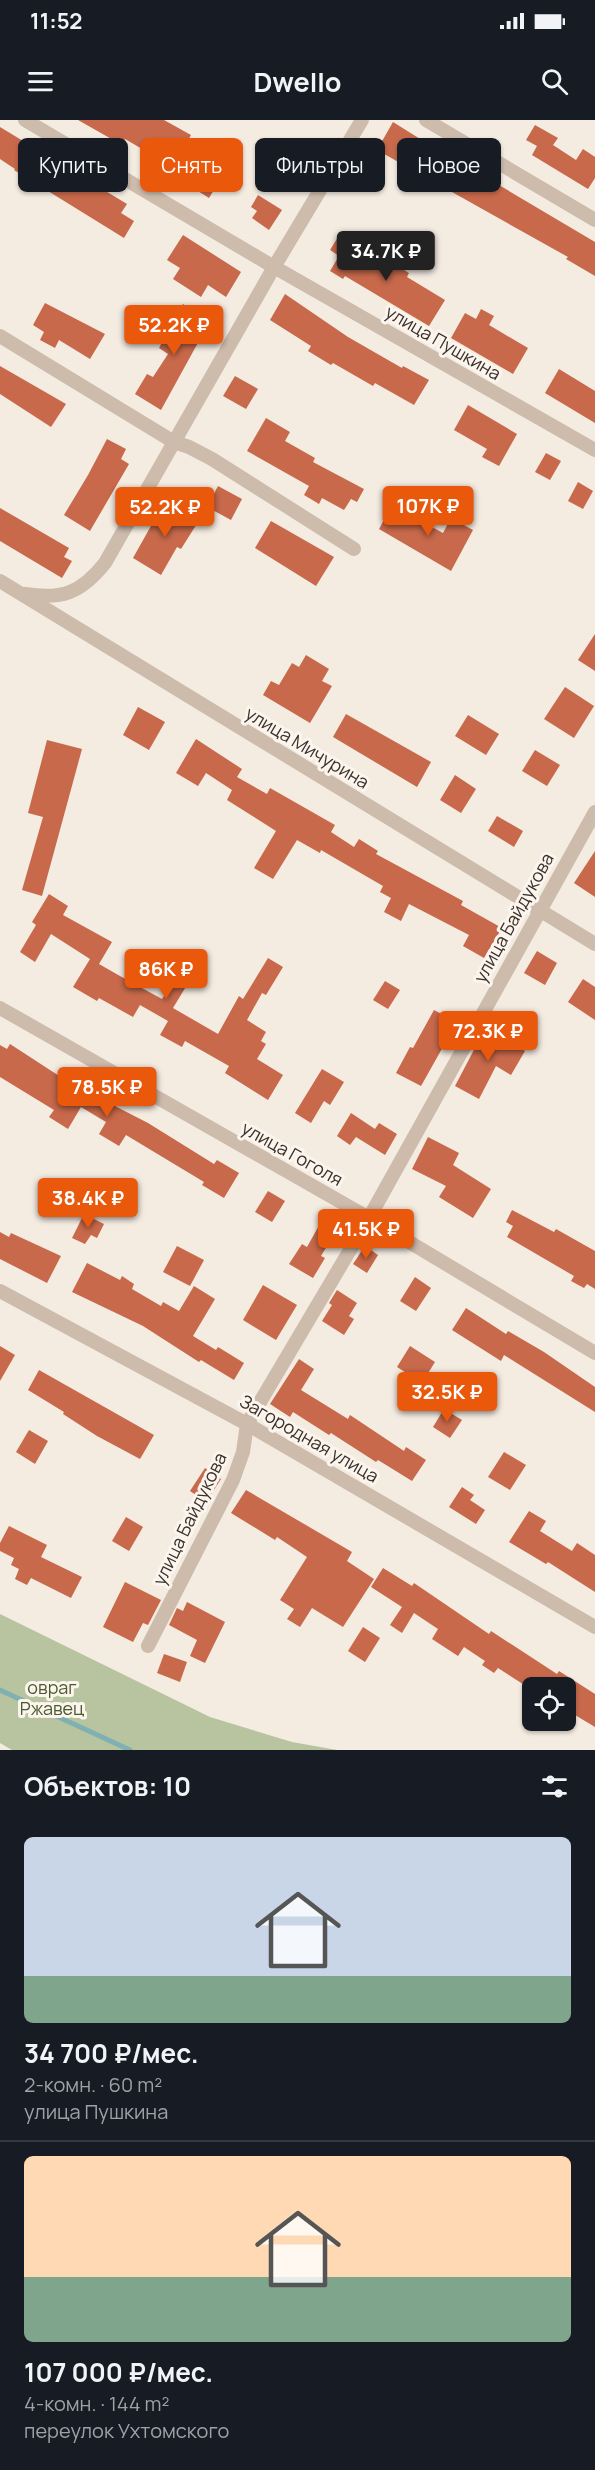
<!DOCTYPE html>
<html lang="ru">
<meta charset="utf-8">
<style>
:root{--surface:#171b24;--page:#20242c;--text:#f1f3f6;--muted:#9ea1a6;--line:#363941;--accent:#ea580c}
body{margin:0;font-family:Manrope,sans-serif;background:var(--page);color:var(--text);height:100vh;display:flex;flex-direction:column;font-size:22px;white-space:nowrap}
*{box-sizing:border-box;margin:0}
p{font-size:20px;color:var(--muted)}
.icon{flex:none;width:33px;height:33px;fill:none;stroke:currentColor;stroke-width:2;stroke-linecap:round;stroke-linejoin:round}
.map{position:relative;height:1630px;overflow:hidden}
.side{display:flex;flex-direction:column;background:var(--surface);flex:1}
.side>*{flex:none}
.top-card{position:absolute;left:18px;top:18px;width:560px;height:54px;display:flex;gap:12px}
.fabs{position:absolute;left:522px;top:1557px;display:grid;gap:12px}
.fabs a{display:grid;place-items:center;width:54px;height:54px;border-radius:9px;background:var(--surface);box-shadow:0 2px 4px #0004;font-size:30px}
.price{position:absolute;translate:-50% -51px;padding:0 14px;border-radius:6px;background:var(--accent);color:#fff;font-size:20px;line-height:39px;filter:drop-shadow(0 2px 3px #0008)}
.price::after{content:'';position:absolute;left:50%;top:36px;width:18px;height:14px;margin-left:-9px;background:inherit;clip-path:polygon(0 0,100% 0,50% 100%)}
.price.current{background:#222;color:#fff}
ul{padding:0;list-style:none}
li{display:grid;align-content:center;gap:12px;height:318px;padding:0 24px}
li+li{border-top:2px solid var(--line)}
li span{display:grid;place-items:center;height:186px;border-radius:9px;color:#555}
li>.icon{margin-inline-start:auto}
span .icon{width:108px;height:108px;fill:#fffc;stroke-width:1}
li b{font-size:26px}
h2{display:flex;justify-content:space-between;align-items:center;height:72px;padding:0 24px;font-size:26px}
.tag{padding:0 21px;border-radius:9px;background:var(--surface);box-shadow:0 2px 4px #0004;font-size:21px;line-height:54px}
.tag.current{background:var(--accent);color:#fff}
.status{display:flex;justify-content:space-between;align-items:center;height:42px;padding:0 30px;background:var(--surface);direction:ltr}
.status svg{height:16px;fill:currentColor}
header{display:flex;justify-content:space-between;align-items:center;height:78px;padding:0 24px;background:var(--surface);font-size:27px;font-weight:700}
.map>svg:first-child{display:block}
</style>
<div class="status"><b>11:52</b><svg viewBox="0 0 49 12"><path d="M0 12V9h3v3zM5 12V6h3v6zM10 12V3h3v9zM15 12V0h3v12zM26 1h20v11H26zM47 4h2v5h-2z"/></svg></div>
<header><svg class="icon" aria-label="menu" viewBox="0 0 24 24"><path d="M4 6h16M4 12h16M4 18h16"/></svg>Dwello<svg class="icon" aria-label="search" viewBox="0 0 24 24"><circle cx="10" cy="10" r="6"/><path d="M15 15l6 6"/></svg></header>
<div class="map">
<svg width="595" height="1630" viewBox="0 0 595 1630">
<rect width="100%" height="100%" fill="#f4ebe1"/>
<!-- green -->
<polygon fill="#b8c4a0" points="0,1494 210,1597 292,1622 337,1630 12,1630 0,1623"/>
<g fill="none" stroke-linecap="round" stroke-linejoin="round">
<!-- stream -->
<polyline stroke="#7fb0b2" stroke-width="5" points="0,1570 130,1630"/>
</g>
<!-- building -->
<g fill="#c8694b">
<polygon points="78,0 164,0 191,15 173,47 125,19 122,25"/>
<polygon points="393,2 481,57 482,55 595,122 595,156 566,139 568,137 377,30"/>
<polygon points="535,5 558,18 553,25 576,40 583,29 595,37 595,58 588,69 532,35 537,26 526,20"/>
<polygon points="0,7 127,84 121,93 134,101 124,118 14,50 15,49 0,39"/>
<polygon points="206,40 225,52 209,78 190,66"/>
<polygon points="258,75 282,90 269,110 252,98 257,91 251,87"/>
<polygon points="183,115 241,152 226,177 208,165 201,177 173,159 180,148 167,140"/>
<polygon points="338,117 372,139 376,133 409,153 407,157 445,180 429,206 345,156 343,159 330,151 339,136 330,130"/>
<polygon points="285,174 348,217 402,248 403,246 429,260 414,285 375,263 373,266 333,243 331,245 308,231 311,226 270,200"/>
<polygon points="45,183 105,214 90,239 59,220 55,228 40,220 44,212 33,205"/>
<polygon points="183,184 212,202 201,220 200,219 161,290 135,274 147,254 153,257 168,234 159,228"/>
<polygon points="481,189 494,196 489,205 528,228 513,254 451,218 465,193 476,199"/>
<polygon points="0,246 66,284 51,307 0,274"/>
<polygon points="559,249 595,271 595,303 545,273"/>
<polygon points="235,256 258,269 246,289 223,276"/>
<polygon points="468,285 517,314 499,346 482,337 487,329 454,310"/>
<polygon points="266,298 290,312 285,321 315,338 313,342 364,369 357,382 351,379 344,390 322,378 319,384 304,375 309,366 247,331"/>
<polygon points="107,319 126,329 121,339 129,344 90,411 64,395 88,355"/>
<polygon points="546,333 561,341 550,360 535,352"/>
<polygon points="578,362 593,371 583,389 568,381"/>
<polygon points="218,366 242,379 231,400 207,387"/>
<polygon points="165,381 198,402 181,429 177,427 161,455 133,438"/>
<polygon points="392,385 443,413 451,398 473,410 451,451 379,409"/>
<polygon points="0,388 69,428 64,437 72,441 62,458 0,421"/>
<polygon points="271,401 334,437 316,466 255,428"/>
<polygon points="595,514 595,551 578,540"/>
<polygon points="306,535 329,549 322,561 332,566 310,603 263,575 271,561 279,565 292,543 299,547"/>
<polygon points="565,567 594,586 574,618 544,599"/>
<polygon points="138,587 165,602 149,630 123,615"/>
<polygon points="346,594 431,642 417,667 333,617"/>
<polygon points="468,595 499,614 486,635 455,616"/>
<polygon points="196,619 242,649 237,657 267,674 270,668 335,705 331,712 354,727 359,719 378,731 376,734 463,781 461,785 502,808 484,838 463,826 469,815 409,784 401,801 384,792 391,778 380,772 383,766 321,730 320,733 297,720 273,759 254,748 276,711 227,680 232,670 206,653 198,666 176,653"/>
<polygon points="47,620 82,629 42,776 22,770 43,697 28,693"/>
<polygon points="535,630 560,645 547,666 522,651"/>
<polygon points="455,655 476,669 461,693 440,680"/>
<polygon points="497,696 523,711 514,727 488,711"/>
<polygon points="595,731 595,777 574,763"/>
<polygon points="49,774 68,786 63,795 112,822 99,844 120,856 162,879 181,848 193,855 173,888 218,914 239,876 243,879 268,838 283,847 266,875 262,873 247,900 266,912 261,921 266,924 257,939 283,955 268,980 225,953 229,946 185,921 182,927 160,915 168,901 140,885 133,897 99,878 97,881 73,867 90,839 51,814 35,842 20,832 36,805 32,802"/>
<polygon points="537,831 557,843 545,865 524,853"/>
<polygon points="583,859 595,867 595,900 568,882"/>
<polygon points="385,861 400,870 388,889 373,880"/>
<polygon points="434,890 457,902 421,966 396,953 410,927 413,928"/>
<polygon points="486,907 525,931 511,955 496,946 479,979 455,966"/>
<polygon points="10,924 70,963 148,1003 214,1044 217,1040 239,1053 224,1078 202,1065 204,1062 126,1015 119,1026 99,1014 106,1002 81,987 68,1009 49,997 54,990 0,957 0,925 7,929"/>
<polygon points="322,949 344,962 330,985 324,981 311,1003 295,993"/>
<polygon points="351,993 375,1009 379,1003 397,1014 385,1035 356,1017 350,1025 337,1016"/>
<polygon points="428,1017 459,1033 453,1045 491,1069 473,1098 439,1077 446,1066 412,1049"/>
<polygon points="268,1071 285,1081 272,1102 255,1092"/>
<polygon points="512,1090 554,1112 556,1109 595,1131 595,1169 587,1164 584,1168 571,1161 574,1156 507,1117 513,1106 506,1102"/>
<polygon points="84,1094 104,1104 97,1118 91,1115 85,1124 72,1118"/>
<polygon points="321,1102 336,1111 321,1136 325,1138 313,1158 289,1144 302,1124 307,1127"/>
<polygon points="0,1112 9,1117 11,1113 61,1136 47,1163 0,1139"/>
<polygon points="177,1126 204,1140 190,1166 163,1152"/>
<polygon points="365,1126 378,1135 367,1153 353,1144"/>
<polygon points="87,1143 120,1160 122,1156 134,1164 132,1169 161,1186 163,1182 179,1191 194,1166 215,1179 193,1216 216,1230 218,1227 244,1243 234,1260 201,1240 199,1242 143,1206 72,1172"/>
<polygon points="415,1157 431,1168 416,1191 400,1181"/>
<polygon points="263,1165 297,1185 276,1220 243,1200"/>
<polygon points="337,1170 357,1183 349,1196 354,1199 344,1215 322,1201 332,1185 329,1183"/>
<polygon points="466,1188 506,1214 508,1211 544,1232 595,1267 595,1292 504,1235 501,1241 452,1210"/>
<polygon points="0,1226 15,1235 0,1261"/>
<polygon points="410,1226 435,1242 422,1263 397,1247"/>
<polygon points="299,1239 314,1249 301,1270 348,1299 350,1295 404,1331 406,1327 426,1340 412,1361 378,1340 376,1342 331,1313 329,1315 293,1292 290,1297 270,1284"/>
<polygon points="39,1250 154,1315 140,1339 97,1316 63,1294 64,1292 28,1270"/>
<polygon points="444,1289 462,1300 450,1318 433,1307"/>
<polygon points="29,1310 48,1321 35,1344 16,1332"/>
<polygon points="504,1332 526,1345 510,1370 488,1357"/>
<polygon points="205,1348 221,1359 206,1382 190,1371"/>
<polygon points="462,1367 474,1375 470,1380 485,1390 476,1404 449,1387"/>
<polygon points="246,1370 352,1432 347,1441 374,1459 343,1507 312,1488 300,1507 287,1499 294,1489 280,1480 307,1437 277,1417 275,1420 231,1393"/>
<polygon points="529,1391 546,1401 540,1411 572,1431 577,1423 595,1435 595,1472 548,1442 546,1444 509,1422"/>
<polygon points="126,1397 143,1407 129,1431 112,1421"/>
<polygon points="9,1406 47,1425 41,1437 82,1457 71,1478 31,1458 27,1465 15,1459 19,1449 11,1445 14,1438 0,1431 0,1423"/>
<polygon points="383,1448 412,1466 414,1463 489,1514 491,1511 557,1554 559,1551 595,1574 595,1607 575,1595 566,1610 566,1585 576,1568 529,1568 498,1548 494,1553 482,1545 485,1541 464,1527 458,1536 432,1519 438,1509 414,1493 402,1513 390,1505 402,1487 371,1467"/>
<polygon points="125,1462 161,1480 148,1505 143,1503 133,1522 103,1507"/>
<polygon points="187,1482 225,1502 205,1543 190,1536 197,1520 169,1505 177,1488 183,1491"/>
<polygon points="363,1507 380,1518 365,1542 348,1531"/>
<polygon points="164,1534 187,1542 180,1562 157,1553"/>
</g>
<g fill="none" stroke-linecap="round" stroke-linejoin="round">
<!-- street -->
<g stroke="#cdbbac" stroke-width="14">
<polyline points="25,0 274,147 595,330"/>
<polyline points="426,0 595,100"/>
<polyline points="0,216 174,322 189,327 212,339 354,429"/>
<polyline points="0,461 595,824"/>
<path d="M25 474C62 480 81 473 105 443L274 147 362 0"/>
<polyline points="0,888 369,1098 595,1233"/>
<polyline points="0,1171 247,1304 595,1507"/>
<polyline points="148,1526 233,1360 243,1332 247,1304 369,1098 595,692"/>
</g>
</g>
<g text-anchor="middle" stroke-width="6" stroke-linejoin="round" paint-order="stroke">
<!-- street labels -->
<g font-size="18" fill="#3b302b" stroke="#fbf5ee">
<text transform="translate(443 223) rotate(30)" y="6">улица Пушкина</text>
<text transform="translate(307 628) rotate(31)" y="6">улица Мичурина</text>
<text transform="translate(514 798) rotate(-61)" y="6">улица Байдукова</text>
<text transform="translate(292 1034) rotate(29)" y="6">улица Гоголя</text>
<text transform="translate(309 1319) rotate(30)" y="6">Загородная улица</text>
<text transform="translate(190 1399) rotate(-64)" y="6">улица Байдукова</text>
</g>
<!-- park labels -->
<g font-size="18" fill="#4a5a2e" stroke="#fbf5ee">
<text x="52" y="1574">овраг<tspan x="52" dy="21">Ржавец</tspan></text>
</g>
</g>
</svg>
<div class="fabs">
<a><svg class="icon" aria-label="locate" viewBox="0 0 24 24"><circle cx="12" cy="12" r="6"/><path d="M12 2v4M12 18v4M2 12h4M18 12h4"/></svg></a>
</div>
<b class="price current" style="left:386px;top:162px">34.7K ₽</b>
<b class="price" style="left:174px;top:236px">52.2K ₽</b>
<b class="price" style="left:428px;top:417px">107K ₽</b>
<b class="price" style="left:165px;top:418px">52.2K ₽</b>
<b class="price" style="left:166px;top:880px">86K ₽</b>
<b class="price" style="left:488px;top:942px">72.3K ₽</b>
<b class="price" style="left:107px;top:998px">78.5K ₽</b>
<b class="price" style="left:88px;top:1109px">38.4K ₽</b>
<b class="price" style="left:366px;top:1140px">41.5K ₽</b>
<b class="price" style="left:447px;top:1303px">32.5K ₽</b>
<div class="top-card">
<a class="tag">Купить</a>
<a class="tag current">Снять</a>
<a class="tag">Фильтры</a>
<a class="tag">Новое</a>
</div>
</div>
<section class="side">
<h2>Объектов: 10<svg class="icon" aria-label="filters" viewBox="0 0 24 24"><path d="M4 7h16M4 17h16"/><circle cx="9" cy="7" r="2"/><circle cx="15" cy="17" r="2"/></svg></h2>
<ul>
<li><span style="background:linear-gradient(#c9d6e8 75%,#7fa58c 0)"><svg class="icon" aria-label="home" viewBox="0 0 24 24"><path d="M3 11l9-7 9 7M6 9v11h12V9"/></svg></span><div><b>34 700 ₽/мес.</b><p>2-комн. · 60 m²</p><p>улица Пушкина</p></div></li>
<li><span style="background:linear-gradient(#ffd9b3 65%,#7fa58c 0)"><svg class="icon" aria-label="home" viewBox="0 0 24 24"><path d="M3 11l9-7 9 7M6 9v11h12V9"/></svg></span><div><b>107 000 ₽/мес.</b><p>4-комн. · 144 m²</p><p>переулок Ухтомского</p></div></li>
</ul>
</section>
